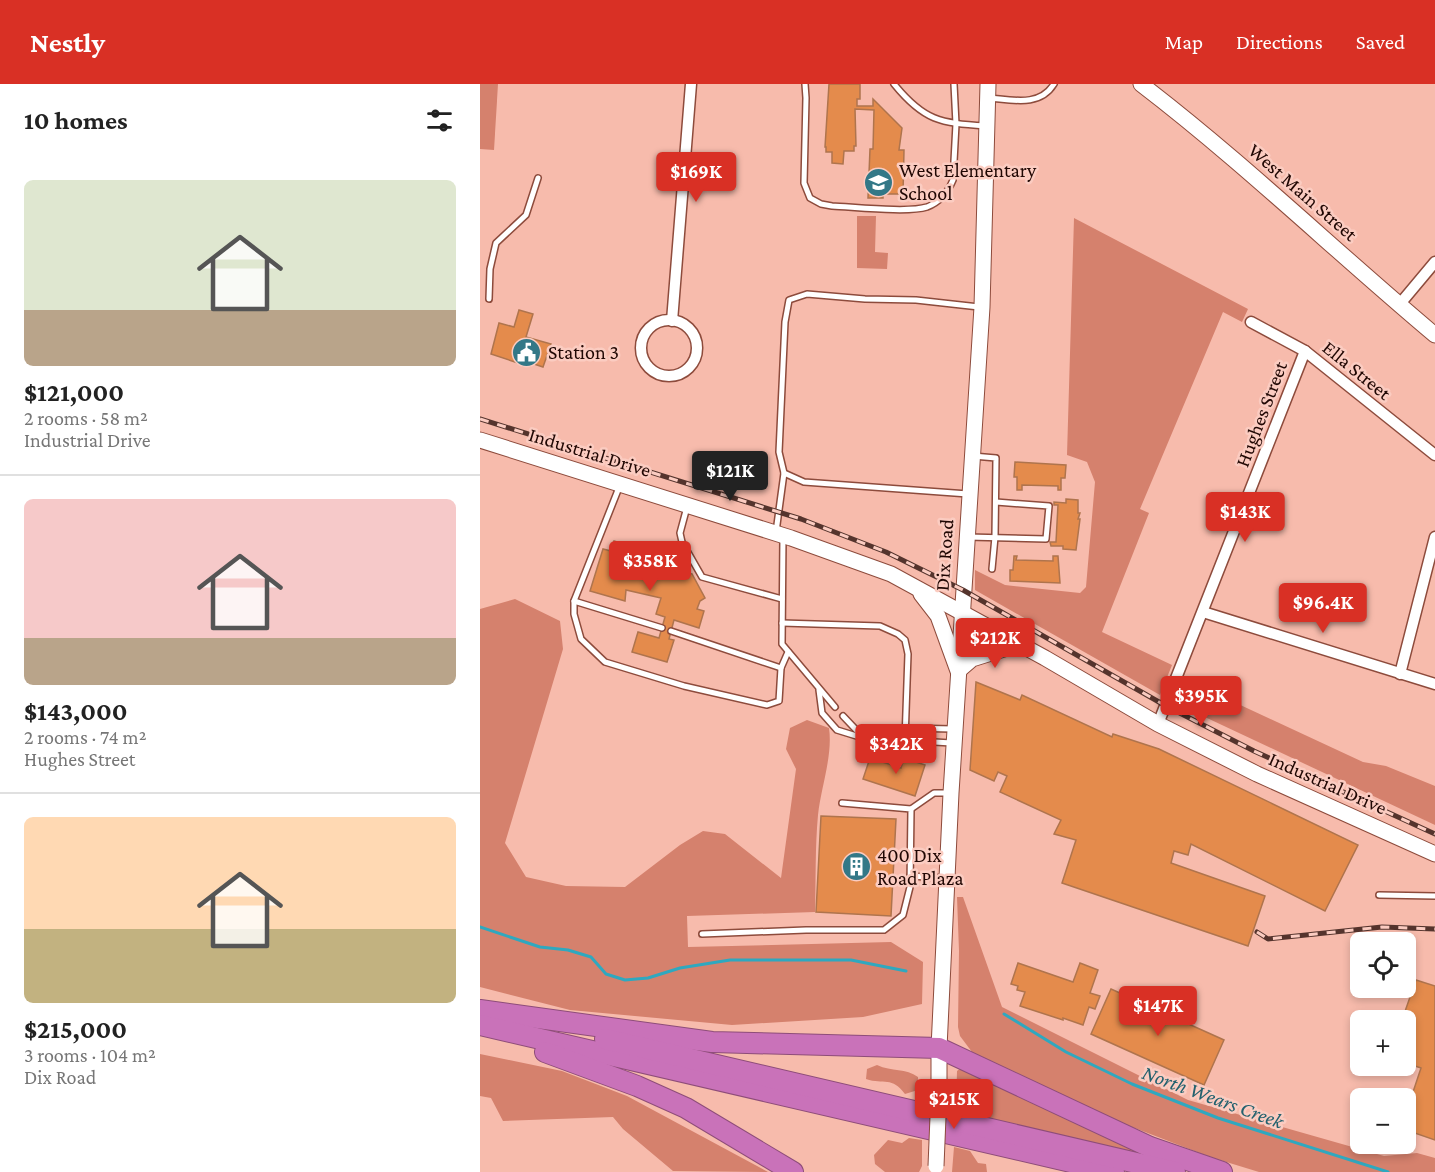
<!DOCTYPE html>
<meta charset="utf-8">
<style>
:root{--surface:#fff;--page:#f2f2f2;--text:#222;--muted:#767676;--line:#e0e0e0;--accent:#d93025}
body{margin:0;font-family:"Crimson Pro",serif;background:var(--page);color:var(--text);height:100vh;display:flex;flex-direction:column;font-size:22px;white-space:nowrap}
*{box-sizing:border-box;margin:0}
p{font-size:20px;color:var(--muted)}
.icon{flex:none;width:33px;height:33px;fill:none;stroke:currentColor;stroke-width:2;stroke-linecap:round;stroke-linejoin:round}
.map{position:relative;flex:1;overflow:hidden}
.drawer{display:flex;flex-direction:column;background:var(--surface);width:480px}
.drawer>*{flex:none}
.tools{position:absolute;left:870px;top:848px;display:grid;gap:12px}
.tools a{display:grid;place-items:center;width:66px;height:66px;border-radius:9px;background:var(--surface);box-shadow:0 3px 9px #0003;font-size:30px}
.price{position:absolute;translate:-50% -51px;padding:0 14px;border-radius:6px;background:var(--accent);color:#fff;font-size:20px;line-height:39px;filter:drop-shadow(0 2px 3px #0008)}
.price::after{content:'';position:absolute;left:50%;top:36px;width:18px;height:14px;margin-left:-9px;background:inherit;clip-path:polygon(0 0,100% 0,50% 100%)}
.price.current{background:#222;color:#fff}
ul{padding:0;list-style:none}
li{display:grid;align-content:center;gap:12px;height:318px;padding:0 24px}
li+li{border-top:2px solid var(--line)}
li span{display:grid;place-items:center;height:186px;border-radius:9px;color:#555}
li>.icon{margin-inline-start:auto}
span .icon{width:108px;height:108px;fill:#fffc;stroke-width:1}
li b{font-size:26px}
h2{display:flex;justify-content:space-between;align-items:center;height:72px;padding:0 24px;font-size:26px}
header{display:flex;align-items:center;gap:36px;box-sizing:border-box;height:84px;padding:0 30px;background:var(--accent);color:#fff}
header strong{font-size:28px}
nav{display:flex;gap:33px;margin-inline-start:auto;font-size:21px}
main{display:flex;flex:1;min-height:0}
.map>svg:first-child{display:block}
</style>
<header>
<strong>Nestly</strong>
<nav><a>Map</a><a>Directions</a><a>Saved</a></nav>
</header>
<main>
<section class="drawer">
<h2>10 homes<svg class="icon" aria-label="filters" viewBox="0 0 24 24"><path d="M4 7h16M4 17h16"/><circle cx="9" cy="7" r="2"/><circle cx="15" cy="17" r="2"/></svg></h2>
<ul>
<li><span style="background:linear-gradient(#dfe7d0 70%,#b9a48a 0)"><svg class="icon" aria-label="home" viewBox="0 0 24 24"><path d="M3 11l9-7 9 7M6 9v11h12V9"/></svg></span><div><b>$121,000</b><p>2 rooms · 58 m²</p><p>Industrial Drive</p></div></li>
<li><span style="background:linear-gradient(#f6c9c9 75%,#b9a48a 0)"><svg class="icon" aria-label="home" viewBox="0 0 24 24"><path d="M3 11l9-7 9 7M6 9v11h12V9"/></svg></span><div><b>$143,000</b><p>2 rooms · 74 m²</p><p>Hughes Street</p></div></li>
<li><span style="background:linear-gradient(#ffd9b3 60%,#c2b280 0)"><svg class="icon" aria-label="home" viewBox="0 0 24 24"><path d="M3 11l9-7 9 7M6 9v11h12V9"/></svg></span><div><b>$215,000</b><p>3 rooms · 104 m²</p><p>Dix Road</p></div></li>
</ul>
</section>
<div class="map">
<svg width="955" height="1088" viewBox="0 0 955 1088">
<rect width="100%" height="100%" fill="#f7bbac"/>
<!-- green -->
<g fill="#d5816d">
<polygon points="0,0 18,0 14,66 0,65"/>
<polygon points="377,132 396,132 395,168 408,169 407,185 377,184"/>
<polygon points="594,134 768,225 762,238 743,228 660,425 669,429 622,548 692,581 680,611 495,506 495,486 525,501 600,509 606,503 615,398 607,378 587,371"/>
<path d="M35 515 80 537 83 565 25 759 46 793 86 802 145 803 200 761 223 747 245 750 301 794 316 685 306 665 310 644 327 636 349 644C353 671 341 703 338 731 335 763 336 796 335 828L207 832 208 863 411 858 443 878 442 920 383 933 252 941 90 926 0 903V525Z"/>
<polygon points="706,601 714,601 741,612 883,678 906,682 955,702 955,741 695,619 701,603"/>
<polygon points="477,813 483,813 522,923 708,1016 904,1072 937,1069 955,1074 955,1088 779,1088 730,1073 626,1033 492,968 480,952 478,943 479,867"/>
<polygon points="0,970 82,987 147,1012 288,1088 193,1087 143,1045 133,1033 23,1037 11,1014 0,1012"/>
<path d="M397 981C412 988 426 984 438 993V1006L425 1010C412 992 404 1001 386 995L387 985Z"/>
<polygon points="481,984 687,1079 476,1028 477,987"/>
<polygon points="429,1054 442,1056 442,1082 439,1088 405,1088 395,1080 394,1071 408,1056 422,1059"/>
<polygon points="474,1063 490,1067 498,1079 506,1080 507,1088 472,1088"/>
</g>
<g fill="none" stroke-linecap="round" stroke-linejoin="round">
<!-- stream -->
<g stroke="#2fa8bf" stroke-width="3">
<polyline points="0,843 60,863 88,866 111,873 126,890 145,896 168,894 200,884 250,876 371,876 426,887"/>
<polyline points="524,930 586,968 652,1000 738,1034 908,1088"/>
</g>
</g>
<!-- building -->
<g fill="#e48b4c" stroke="#af744d" stroke-width="1.5">
<polygon points="349,0 380,0 380,15 377,15 377,22 393,22 393,15 422,44 419,66 424,66 423,110 403,110 403,114 388,114 390,65 393,65 394,26 375,25 376,62 374,62 374,67 364,67 363,80 352,79 352,68 346,68 346,63 345,63"/>
<polygon points="39,226 53,230 46,253 71,260 63,283 39,275 38,279 11,270 19,239 34,243"/>
<polygon points="535,378 586,381 585,394 581,394 581,406 578,406 578,402 542,401 542,406 537,406 537,393 534,393"/>
<polygon points="586,415 598,416 598,429 600,429 598,435 600,435 596,466 583,465 583,462 571,462 570,458 576,458 578,421 574,421 574,418 586,419"/>
<polygon points="134,457 185,473 183,481 212,490 225,514 220,517 217,525 224,527 219,544 194,536 189,555 194,556 187,578 152,568 158,548 179,554 185,533 176,530 181,514 146,506 145,517 110,507 123,465 131,467"/>
<polygon points="534,472 537,472 536,476 573,477 573,472 578,472 580,499 530,497 530,486 533,486"/>
<polygon points="496,598 540,616 542,611 632,653 633,650 679,665 878,761 845,827 711,760 708,771 694,767 691,779 785,812 768,862 582,799 596,756 574,750 581,736 520,708 527,692 518,688 514,697 490,686"/>
<polygon points="390,674 421,684 424,674 445,681 435,712 383,695"/>
<polygon points="341,732 416,735 411,832 336,828"/>
<polygon points="538,879 593,898 600,879 618,886 610,909 620,912 615,925 609,923 603,941 583,934 583,936 540,922 545,908 537,906 538,902 531,900"/>
<polygon points="936,896 955,902 955,1056 926,1046 926,1029 941,984 926,979 926,936 922,936"/>
<polygon points="631,905 744,956 724,1001 611,950"/>
</g>
<g fill="none" stroke-linecap="round" stroke-linejoin="round">
<defs>
<g id="lane">
<path d="M325 0 326 14 324 99 330 114 341 120 352 122C375 123 428 129 447 123 460 118 468 108 473 96L476 40 474 0"/>
<path d="M414 0C444 37 460 39 506 42"/>
<path d="M510 14C533 16 560 23 574 0"/>
<polyline points="9,215 10,185 16,159 46,131 58,94"/>
<polyline points="493,372 516,374 515,453 512,485"/>
<polyline points="488,410 324,398 304,389 299,368 305,238 309,216 327,210 385,215 436,216 499,223"/>
<polyline points="207,423 200,449 202,458 222,493 302,515"/>
<polyline points="296,448 304,389"/>
<polyline points="303,453 302,560 355,623"/>
<polyline points="488,453 566,455 569,422 516,418"/>
<polyline points="94,517 140,401"/>
<polyline points="302,539 400,542 418,550 425,556 428,570 425,656"/>
<polyline points="182,544 94,517 94,530 101,555 125,578 204,602 287,621 299,617 301,584"/>
<polyline points="191,547 301,584 308,568"/>
<polyline points="339,606 342,629 357,646 383,654 472,659"/>
<polyline points="363,632 382,652"/>
<polyline points="426,644 473,645"/>
<polyline points="431,725 454,709 469,709"/>
<polyline points="430,792 464,794"/>
<polyline points="899,811 955,812"/>
<polyline points="222,850 326,846 404,846 423,831 430,803 431,725 362,719"/>
</g>
<g id="street">
<polyline points="919,221 955,178"/>
<circle cx="189" cy="264" r="28"/>
<polyline points="192,237 211,0"/>
<polyline points="771,238 825,267 955,371"/>
<polyline points="723,528 955,600"/>
<polyline points="920,590 955,453"/>
<polyline points="678,640 825,267"/>
</g>
<g id="secondary">
<path d="M661 0C763 78 856 168 955 251"/>
<polyline points="0,356 311,454 411,490 565,574 678,640 777,690 955,770"/>
<polyline points="441,510 458,532 478,587 492,575 540,560"/>
<polyline points="459,1008 459,964 471,709 502,223 508,0"/>
</g>
<g id="highway">
<polyline points="0,926 232,958 459,964 670,1063 742,1088"/>
<polyline points="0,941 634,1088"/>
<polyline points="125,955 695,1088"/>
<polyline points="65,968 157,1002 206,1024 313,1088"/>
</g>
</defs>
<!-- lane casing -->
<use href="#lane" stroke="#8d4b3c" stroke-width="8"/>
<!-- street casing -->
<use href="#street" stroke="#8d4b3c" stroke-width="13"/>
<!-- secondary casing -->
<use href="#secondary" stroke="#8d4b3c" stroke-width="17"/>
<!-- highway casing -->
<use href="#highway" stroke="#8e4d79" stroke-width="22"/>
<!-- lane -->
<use href="#lane" stroke="#fff" stroke-width="5"/>
<!-- street -->
<use href="#street" stroke="#fff" stroke-width="10"/>
<!-- secondary -->
<use href="#secondary" stroke="#fff" stroke-width="15"/>
<!-- highway -->
<use href="#highway" stroke="#c972b9" stroke-width="20"/>
<defs>
<g id="rail">
<polyline points="0,335 321,435 406,468 483,506 686,622 774,667 955,750"/>
<polyline points="777,848 788,855 902,843 955,845"/>
</g>
</defs>
<!-- rail casing -->
<use href="#rail" stroke="#55342d" stroke-width="5"/>
<!-- rail -->
<use href="#rail" stroke="#fbccc1" stroke-width="3" stroke-dasharray="9" stroke-linecap="butt"/>
<defs>
<polyline id="secondary-bridge" points="456,1082 459,1008"/>
</defs>
<!-- secondary-bridge casing -->
<use href="#secondary-bridge" stroke="#8d4b3c" stroke-width="17" stroke-linecap="butt"/>
<!-- secondary-bridge -->
<use href="#secondary-bridge" stroke="#fff" stroke-width="15"/>
</g>
<!-- icons -->
<defs>
<symbol id="school-disc" viewBox="-11 -11 22 22"><circle r="9.5" fill="#337887" stroke="#fbccc1"/><path d="M0-5L7-2L0 1L-7-2ZM-4 1L0 2.5L4 1V4Q0 6-4 4Z" fill="#fff"/></symbol>
<symbol id="civic-disc" viewBox="-11 -11 22 22"><circle r="9.5" fill="#337887" stroke="#fbccc1"/><path d="M-.6-6.5H3V-4.5H.6V-3L4-1V1h2V6H-6V1h2V-1L-.6-3ZM-1.2 2.5V6h2.4V2.5Z" fill="#fff"/></symbol>
<symbol id="building-disc" viewBox="-11 -11 22 22"><circle r="9.5" fill="#337887" stroke="#fbccc1"/><path d="M-4-6H4V6H1V3H-1V6H-4ZM-2.5-4.3h1.7v1.8h-1.7ZM.8-4.3h1.7v1.8H.8ZM-2.5-1h1.7V.8h-1.7ZM.8-1h1.7V.8H.8Z" fill="#fff"/></symbol>
</defs>
<g fill-rule="evenodd">
<use href="#school-disc" x="382" y="82" width="33" height="33"/>
<use href="#civic-disc" x="30" y="252" width="33" height="33"/>
<use href="#building-disc" x="360" y="766" width="33" height="33"/>
</g>
<g text-anchor="middle" stroke-width="5" stroke-linejoin="round" paint-order="stroke">
<!-- poi labels -->
<g font-size="20" fill="#200703" stroke="#fbccc1" text-anchor="start">
<text x="419" y="93">West Elementary<tspan x="419" dy="23">School</tspan></text>
<text x="68" y="275">Station 3</text>
<text x="397" y="778">400 Dix<tspan x="397" dy="23">Road Plaza</tspan></text>
</g>
<!-- street labels -->
<g font-size="20" fill="#200703" stroke="#fbccc1">
<text transform="translate(823 108) rotate(41)" y="7">West Main Street</text>
<text transform="translate(877 286) rotate(39)" y="7">Ella Street</text>
<text transform="translate(781 330) rotate(-69)" y="7">Hughes Street</text>
<text transform="translate(110 368) rotate(17)" y="7">Industrial Drive</text>
<text transform="translate(464 471) rotate(-86)" y="7">Dix Road</text>
<text transform="translate(848 699) rotate(24)" y="7">Industrial Drive</text>
</g>
<!-- water labels -->
<g font-size="21" font-style="italic" fill="#23616e" stroke="#fbccc1">
<text transform="translate(733 1013) rotate(20)" y="7">North Wears Creek</text>
</g>
</g>
</svg>
<div class="tools">
<a><svg class="icon" aria-label="locate" viewBox="0 0 24 24"><circle cx="12" cy="12" r="6"/><path d="M12 2v4M12 18v4M2 12h4M18 12h4"/></svg></a>
<a>+</a>
<a>−</a>
</div>
<b class="price" style="left:216px;top:119px">$169K</b>
<b class="price current" style="left:250px;top:418px">$121K</b>
<b class="price" style="left:765px;top:459px">$143K</b>
<b class="price" style="left:170px;top:508px">$358K</b>
<b class="price" style="left:843px;top:550px">$96.4K</b>
<b class="price" style="left:515px;top:585px">$212K</b>
<b class="price" style="left:721px;top:643px">$395K</b>
<b class="price" style="left:416px;top:691px">$342K</b>
<b class="price" style="left:678px;top:953px">$147K</b>
<b class="price" style="left:474px;top:1046px">$215K</b>
</div>
</main>
